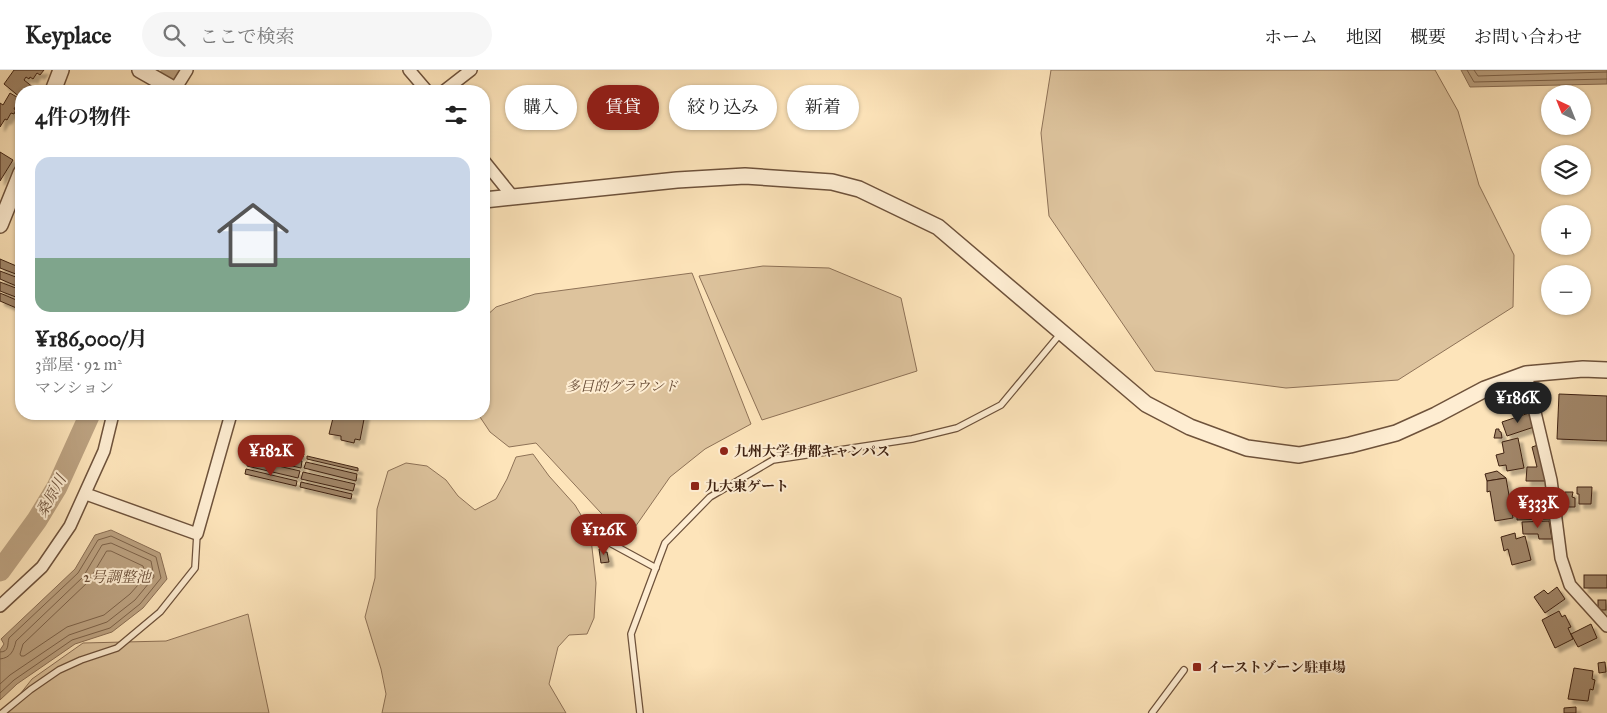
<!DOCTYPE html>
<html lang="ja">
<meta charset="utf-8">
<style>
:root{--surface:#fff;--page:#f6f6f6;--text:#222;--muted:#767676;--line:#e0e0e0;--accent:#8f2418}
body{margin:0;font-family:"IM FELL Great Primer","Noto Serif JP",serif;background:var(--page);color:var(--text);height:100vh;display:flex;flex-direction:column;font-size:19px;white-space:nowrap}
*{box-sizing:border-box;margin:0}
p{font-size:16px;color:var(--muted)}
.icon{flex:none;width:28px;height:28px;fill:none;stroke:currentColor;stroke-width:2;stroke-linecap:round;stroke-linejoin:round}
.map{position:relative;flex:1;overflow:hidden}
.details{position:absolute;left:15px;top:15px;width:475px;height:335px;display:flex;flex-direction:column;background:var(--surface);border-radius:20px;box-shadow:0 1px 4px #0004}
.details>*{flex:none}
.top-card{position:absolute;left:505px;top:15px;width:475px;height:45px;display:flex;gap:10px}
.needle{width:32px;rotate:317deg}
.buttons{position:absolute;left:1541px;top:15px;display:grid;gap:10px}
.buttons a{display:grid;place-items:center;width:50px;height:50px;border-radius:50%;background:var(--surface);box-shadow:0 1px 4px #0004;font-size:25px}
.price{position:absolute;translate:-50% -42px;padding:0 11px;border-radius:18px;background:var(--accent);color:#fff;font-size:16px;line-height:32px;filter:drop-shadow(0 1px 2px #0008)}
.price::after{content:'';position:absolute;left:50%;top:30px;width:15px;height:11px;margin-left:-8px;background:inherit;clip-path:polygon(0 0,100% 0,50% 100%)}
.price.active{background:#222;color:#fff}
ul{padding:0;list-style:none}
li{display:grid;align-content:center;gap:10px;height:265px;padding:0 20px}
li span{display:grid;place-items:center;height:155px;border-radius:15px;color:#555}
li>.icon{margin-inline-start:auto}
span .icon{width:90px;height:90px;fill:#fffc;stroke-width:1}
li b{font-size:21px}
h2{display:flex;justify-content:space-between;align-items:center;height:60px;padding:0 20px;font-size:21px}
.pill{padding:0 18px;border-radius:22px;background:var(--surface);box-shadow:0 1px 4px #0004;font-size:18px;line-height:45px}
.pill.active{background:var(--accent);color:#fff}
header{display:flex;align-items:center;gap:30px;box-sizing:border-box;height:70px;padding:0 25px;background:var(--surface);border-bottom:1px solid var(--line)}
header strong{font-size:24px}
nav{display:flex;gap:28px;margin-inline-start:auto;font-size:18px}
.search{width:350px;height:45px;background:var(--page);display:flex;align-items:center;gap:12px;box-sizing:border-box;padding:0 18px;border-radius:28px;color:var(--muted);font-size:19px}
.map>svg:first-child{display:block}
</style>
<header>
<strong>Keyplace</strong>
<div class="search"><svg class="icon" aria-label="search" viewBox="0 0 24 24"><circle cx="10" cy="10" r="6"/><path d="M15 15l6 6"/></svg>ここで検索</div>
<nav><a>ホーム</a><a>地図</a><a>概要</a><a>お問い合わせ</a></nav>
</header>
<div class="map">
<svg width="1607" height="643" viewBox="0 0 1607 643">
<defs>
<filter id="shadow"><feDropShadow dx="4.5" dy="4.5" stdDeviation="1" flood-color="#0004"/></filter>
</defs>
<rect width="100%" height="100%" fill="#fde4ba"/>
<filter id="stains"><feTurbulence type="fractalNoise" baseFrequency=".004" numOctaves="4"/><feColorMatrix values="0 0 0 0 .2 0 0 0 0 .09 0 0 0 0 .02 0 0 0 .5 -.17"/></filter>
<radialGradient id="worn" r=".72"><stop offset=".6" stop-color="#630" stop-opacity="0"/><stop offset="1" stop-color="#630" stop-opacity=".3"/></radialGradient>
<!-- green -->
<g fill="#ddc39d" stroke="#8e7257">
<polygon points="1051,0 1435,0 1458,41 1479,115 1514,185 1513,237 1398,310 1286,318 1155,301 1049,146 1041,63"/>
<polygon points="763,196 829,198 901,228 917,301 762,350 699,206"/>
<polygon points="692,203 751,354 705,379 670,407 626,470 536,373 509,377 490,362 478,344 484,344 484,248 496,237 535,224"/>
<polygon points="533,384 549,406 575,435 590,460 596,513 594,548 587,564 569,565 558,577 549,614 566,643 382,643 386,624 381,599 365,547 375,508 377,439 388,401 406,393 427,396 446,410 458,426 475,440 496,429 507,409 516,387"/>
<polygon points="248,544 269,643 5,643 32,609 83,573 166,571"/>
</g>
<!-- water -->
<g fill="#bca281" stroke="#8a6e54">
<polygon points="1461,0 1607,0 1607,14 1470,17"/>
<polygon points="111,460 160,483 167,509 143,538 112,562 75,574 17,614 0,630 0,580 4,574 1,569 75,499 95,465"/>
</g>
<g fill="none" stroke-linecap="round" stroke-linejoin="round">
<!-- shore -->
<g stroke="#7d6249" stroke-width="1">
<polyline points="1467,0 1474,12 1607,9"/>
<polyline points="1474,0 1478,6 1607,2"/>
<polygon points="107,481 111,481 143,496 146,506 130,524 104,545 67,557 24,586 21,586 20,584 23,574 88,512"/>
<path d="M0 582C10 582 7 574 9 568L78 503 98 470 111 466 156 487 161 508 140 534 110 558 72 570 14 610 0 623"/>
<path d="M0 589C11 588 14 580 16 571L83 507 102 475 111 473 151 491 154 507 135 530 107 552 69 565 10 605 0 614"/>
</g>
<!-- river -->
<g stroke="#bca281" stroke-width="21">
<polyline points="161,21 173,0"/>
<polyline points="0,501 37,450 57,417 90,344"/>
</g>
</g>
<!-- building -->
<g fill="#a18669" stroke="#3e2111" filter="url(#shadow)">
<polygon points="14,0 44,0 40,5 37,3 33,9 30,7 29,9 26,7 24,10 34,18 31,21 21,21 21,28 4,14"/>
<polygon points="10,23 20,29 14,39 16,40 14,44 11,43 7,50 5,49 0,57 0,33 3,35"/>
<polygon points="0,82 13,90 0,111"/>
<polygon points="0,189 21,198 21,206 0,198"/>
<polygon points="0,201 21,209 21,218 0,209"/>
<polygon points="0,212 21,220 21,229 0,221"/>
<polygon points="0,223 21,232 21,240 0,231"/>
<polygon points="1559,324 1607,326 1607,371 1557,369"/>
<polygon points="1529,343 1534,357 1507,366 1502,352"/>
<polygon points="334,344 365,344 360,370 355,369 354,373 341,370 341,366 329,364"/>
<polygon points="1496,359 1499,359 1499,361 1501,362 1502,368 1494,368"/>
<polygon points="1518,368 1524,398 1507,401 1506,395 1499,396 1496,385 1504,383 1502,372"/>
<polygon points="252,373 304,384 303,387 251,376"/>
<polygon points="1538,375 1546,411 1526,411 1527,397 1537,397 1532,377"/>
<polygon points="251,379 302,391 301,398 249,386"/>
<polygon points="307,386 358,398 358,401 307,389"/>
<polygon points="248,389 300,401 298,408 247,396"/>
<polygon points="306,392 357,404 356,411 304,398"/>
<polygon points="246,399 297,411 296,416 245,404"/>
<polygon points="1497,401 1506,408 1487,411 1485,404"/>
<polygon points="303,402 355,414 353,421 301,409"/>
<polygon points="1506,408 1513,448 1495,451 1490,421 1487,422 1487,411"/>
<polygon points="301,412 352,424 351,429 300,417"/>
<polygon points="1577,417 1592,417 1591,434 1579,434 1579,424 1577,424"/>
<polygon points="1548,419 1550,449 1517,450 1517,446 1521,446 1521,440 1528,439 1527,429 1532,428 1532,420"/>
<polygon points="1565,422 1573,422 1572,427 1575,428 1575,437 1564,437"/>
<polygon points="1549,451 1552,469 1539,469 1538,464 1523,464 1522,452"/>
<polygon points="1515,463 1516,469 1525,466 1531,490 1512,495 1508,479 1504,481 1501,467"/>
<polygon points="599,479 604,479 605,482 607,482 609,492 601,493"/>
<rect x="1584" y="505" width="23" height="13"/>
<polygon points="1557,517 1565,529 1545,543 1534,527 1544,520 1548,524"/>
<rect x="1598" y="530" width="8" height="10"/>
<polygon points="1559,541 1562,547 1565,545 1571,557 1568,558 1573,569 1555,578 1542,550"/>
<polygon points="1591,554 1597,568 1578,577 1571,564"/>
<polygon points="1605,592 1606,602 1599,603 1598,593"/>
<polygon points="1574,598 1593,601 1592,609 1595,610 1593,620 1590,619 1588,631 1568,629"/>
<polygon points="1576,637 1576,643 1564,643 1564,638"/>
</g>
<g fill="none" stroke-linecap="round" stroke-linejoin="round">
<defs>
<g id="service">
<polyline points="610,473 656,498"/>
<polyline points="2,643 30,620 59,600 81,590 117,578 160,542 195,498 197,464"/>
<polyline points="640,643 631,564 665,473 710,427 773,390 912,369 957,358 1001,335 1061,263"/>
<polyline points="1152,643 1184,600"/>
</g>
<g id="minor">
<polyline points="409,0 427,21"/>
<polyline points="174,21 187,0"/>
<polyline points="444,21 471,0"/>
<polyline points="484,91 513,127"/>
<polyline points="1526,304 1551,410 1561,488 1570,515 1607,556"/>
<polyline points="86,424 197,464 231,344"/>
<polyline points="0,536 42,497 70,456 104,381 113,344"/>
</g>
<g id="tertiary">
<polyline points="140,0 177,21"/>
<polyline points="53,21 61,0"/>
<polyline points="484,130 677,110 745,106 832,112 859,119 938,157 1146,334 1190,357 1247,378 1299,385 1350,375 1396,363 1436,345 1485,319 1526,304 1583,299 1607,300"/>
<polyline points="0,155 21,103"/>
</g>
</defs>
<!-- service casing -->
<use href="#service" stroke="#6e523b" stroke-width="8"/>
<!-- minor casing -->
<use href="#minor" stroke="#6e523b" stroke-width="14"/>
<!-- tertiary casing -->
<use href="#tertiary" stroke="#6e523b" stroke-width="18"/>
<!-- service -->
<use href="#service" stroke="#feedd2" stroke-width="5.5"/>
<!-- minor -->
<use href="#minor" stroke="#feedd2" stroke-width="11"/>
<!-- tertiary -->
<use href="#tertiary" stroke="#feedd2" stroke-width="15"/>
</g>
<!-- markers -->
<g fill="#8f2418" stroke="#feedd2" stroke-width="2">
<circle cx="724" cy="381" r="5"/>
<rect x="690" y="411" width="10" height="10" rx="2.5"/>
<rect x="1192" y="592" width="10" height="10" rx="2.5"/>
</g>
<g text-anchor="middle" stroke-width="4" stroke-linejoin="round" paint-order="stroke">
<!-- park labels -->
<g font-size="14" font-style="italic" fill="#664a34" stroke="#feedd2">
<text x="622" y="321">多目的グラウンド</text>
</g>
<!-- poi labels -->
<g font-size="14" font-weight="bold" fill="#3e2111" stroke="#feedd2" text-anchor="start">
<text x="734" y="386">九州大学 伊都キャンパス</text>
<text x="705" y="421">九大東ゲート</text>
<text x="1207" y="602">イーストゾーン駐車場</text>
</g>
<!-- water labels -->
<g font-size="15" font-style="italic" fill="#6a4e38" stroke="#feedd2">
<text transform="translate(51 426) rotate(-61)" y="5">桑原川</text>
<text x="117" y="512">2号調整池</text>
</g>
</g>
<rect width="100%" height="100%" filter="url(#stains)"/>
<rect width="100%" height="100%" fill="url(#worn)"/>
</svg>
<div class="buttons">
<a><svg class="needle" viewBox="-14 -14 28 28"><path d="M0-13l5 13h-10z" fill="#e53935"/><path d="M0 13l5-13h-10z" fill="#767676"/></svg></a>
<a><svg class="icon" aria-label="layers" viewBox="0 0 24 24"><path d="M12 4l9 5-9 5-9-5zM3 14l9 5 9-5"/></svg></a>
<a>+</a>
<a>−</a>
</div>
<b class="price active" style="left:1518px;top:354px">¥186K</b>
<b class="price" style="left:271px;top:407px">¥182K</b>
<b class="price" style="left:1538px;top:459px">¥333K</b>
<b class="price" style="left:604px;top:486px">¥126K</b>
<div class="top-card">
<a class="pill">購入</a>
<a class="pill active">賃貸</a>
<a class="pill">絞り込み</a>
<a class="pill">新着</a>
</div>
<section class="details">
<h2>4件の物件<svg class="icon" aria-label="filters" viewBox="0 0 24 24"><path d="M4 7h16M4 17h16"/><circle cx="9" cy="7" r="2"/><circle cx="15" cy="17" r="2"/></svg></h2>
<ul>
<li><span style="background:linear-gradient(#c9d6e8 65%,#7fa58c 0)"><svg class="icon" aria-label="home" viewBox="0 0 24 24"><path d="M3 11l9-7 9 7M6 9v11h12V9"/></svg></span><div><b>¥186,000/月</b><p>3部屋 · 92 m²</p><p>マンション</p></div></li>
</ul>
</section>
</div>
